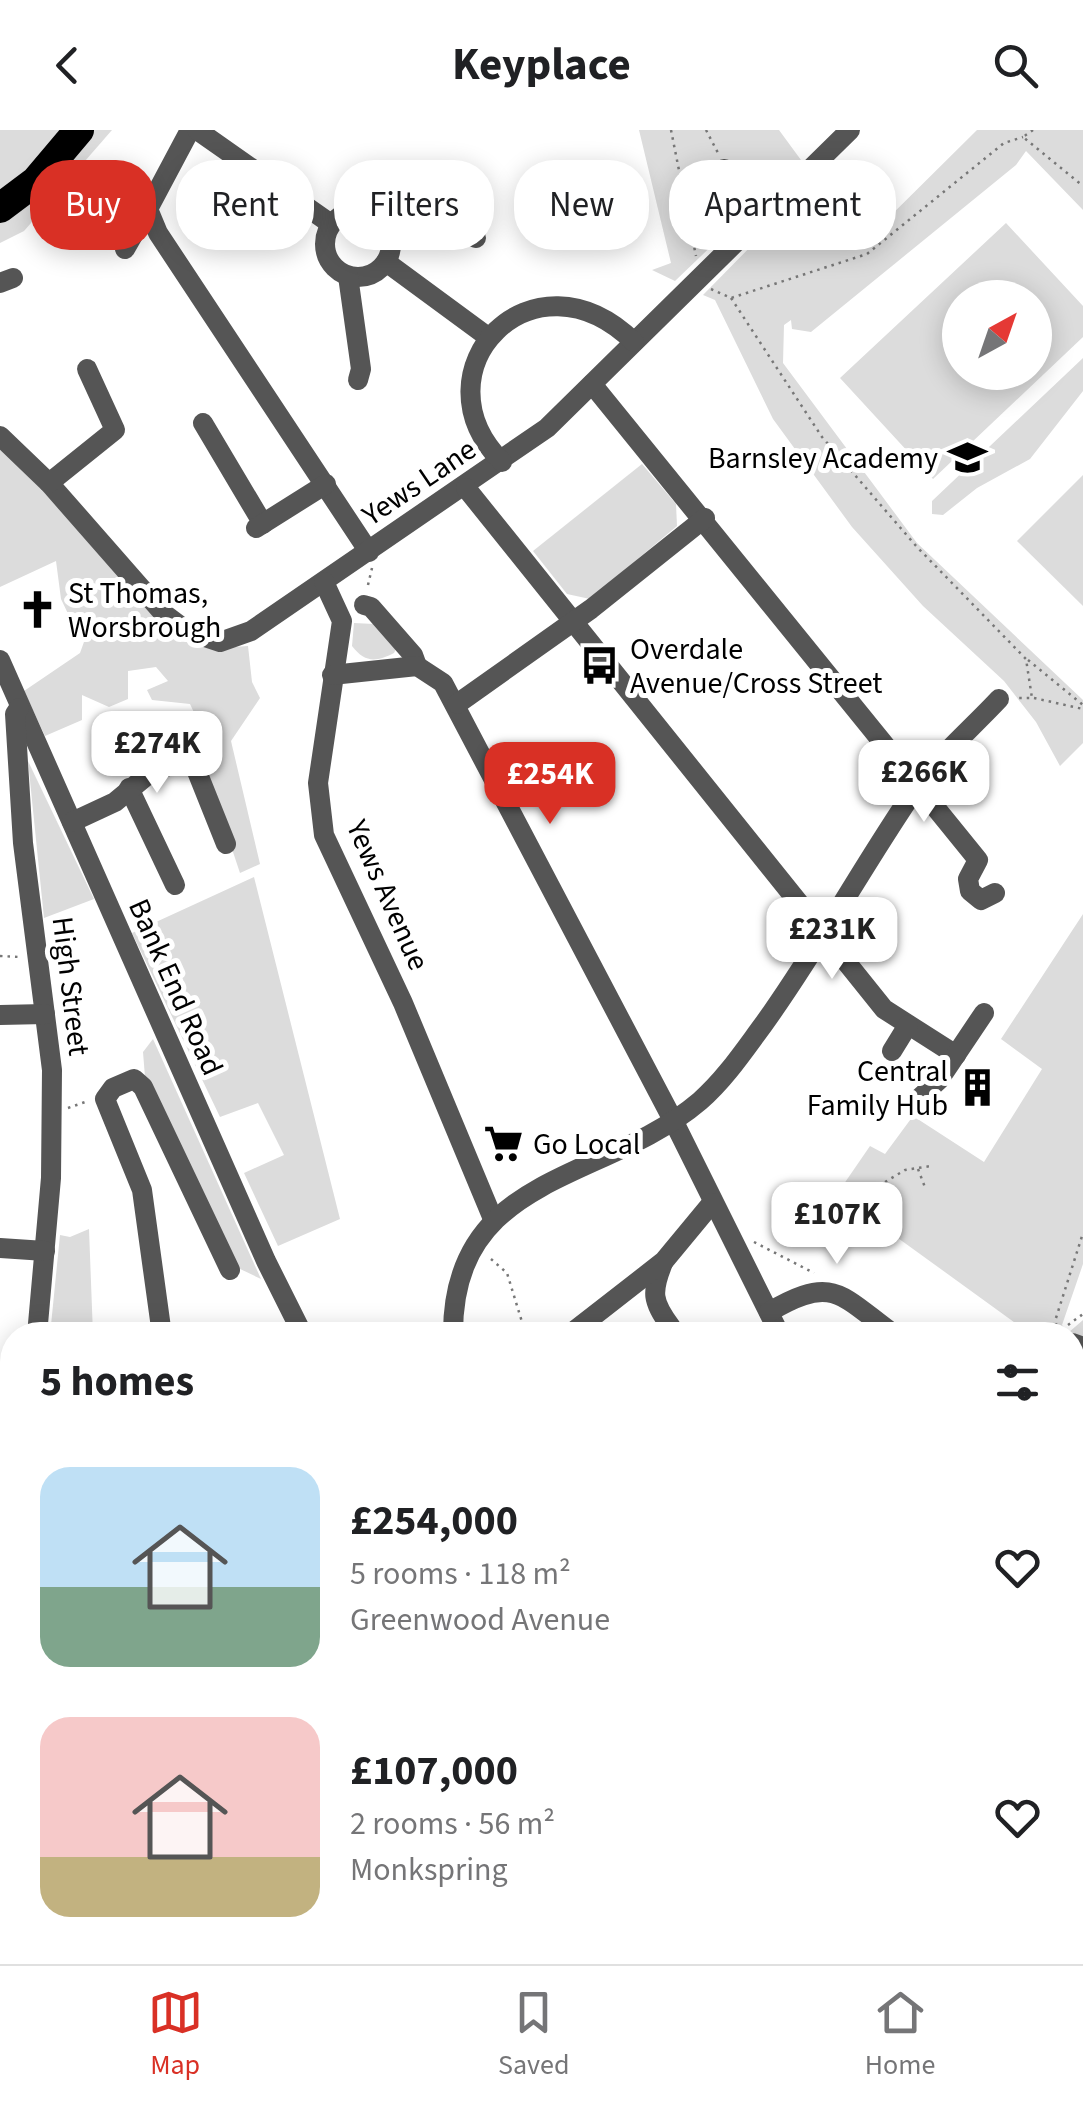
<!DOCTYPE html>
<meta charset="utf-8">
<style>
:root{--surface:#fff;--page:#f6f6f6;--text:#202124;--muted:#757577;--line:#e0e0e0;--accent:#d93025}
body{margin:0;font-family:"Source Sans 3",sans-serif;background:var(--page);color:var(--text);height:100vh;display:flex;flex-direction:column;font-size:38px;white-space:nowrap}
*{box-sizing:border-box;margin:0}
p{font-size:32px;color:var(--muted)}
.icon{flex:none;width:55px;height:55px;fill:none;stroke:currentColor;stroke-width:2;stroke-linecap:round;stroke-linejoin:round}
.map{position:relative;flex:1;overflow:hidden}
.sheet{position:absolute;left:0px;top:1192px;width:1085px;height:642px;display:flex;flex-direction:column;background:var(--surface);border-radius:40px 40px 0 0;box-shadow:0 5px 25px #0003}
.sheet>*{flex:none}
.top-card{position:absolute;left:30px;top:30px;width:1025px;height:90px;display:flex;gap:20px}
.needle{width:65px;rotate:40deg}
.fabs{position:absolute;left:942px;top:150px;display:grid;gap:20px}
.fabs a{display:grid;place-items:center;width:110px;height:110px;border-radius:50%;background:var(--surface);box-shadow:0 5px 25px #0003;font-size:50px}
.price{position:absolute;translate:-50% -85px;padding:0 22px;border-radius:20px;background:#fff;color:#222;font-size:32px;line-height:65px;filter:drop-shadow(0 2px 5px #0008)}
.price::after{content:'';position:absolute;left:50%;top:60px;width:30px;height:22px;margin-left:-15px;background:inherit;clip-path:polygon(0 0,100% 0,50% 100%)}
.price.selected{background:var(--accent);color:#fff}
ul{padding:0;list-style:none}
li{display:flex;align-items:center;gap:30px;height:250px;padding:0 40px}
li span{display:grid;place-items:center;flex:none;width:280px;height:200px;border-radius:30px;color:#555}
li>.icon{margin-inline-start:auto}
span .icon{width:120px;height:120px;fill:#fffc;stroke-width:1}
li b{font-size:42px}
h2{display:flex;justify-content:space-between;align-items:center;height:120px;padding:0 40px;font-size:42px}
.tag{padding:0 35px;border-radius:40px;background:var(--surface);box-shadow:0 5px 25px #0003;font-size:35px;line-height:90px}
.tag.selected{background:var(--accent);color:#fff}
header{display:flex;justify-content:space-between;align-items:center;height:130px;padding:0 40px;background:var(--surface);font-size:45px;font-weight:700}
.tabs{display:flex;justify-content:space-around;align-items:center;height:140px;border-top:2px solid var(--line);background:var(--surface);font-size:28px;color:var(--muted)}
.tabs a{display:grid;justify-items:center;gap:5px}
.tabs .selected{color:var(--accent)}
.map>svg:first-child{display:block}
</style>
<header><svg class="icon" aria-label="back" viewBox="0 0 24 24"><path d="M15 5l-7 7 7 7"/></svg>Keyplace<svg class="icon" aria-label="search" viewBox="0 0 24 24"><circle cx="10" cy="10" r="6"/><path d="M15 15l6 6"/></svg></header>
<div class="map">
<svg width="1083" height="1834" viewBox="0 0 1083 1834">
<rect width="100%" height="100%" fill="#fff"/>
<!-- green -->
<g fill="#dcdcdc" fill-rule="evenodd">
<polygon points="0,0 63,0 27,43 0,64"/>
<polygon points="90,0 112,0 24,101 0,113 0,89"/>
<polygon points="639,0 779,0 801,30 675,151 652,140 671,133"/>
<polygon points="977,0 1083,0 1083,80 1026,21 1016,35 811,202 792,199 791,190 784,195 783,233 917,413 1083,570 1083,613 1060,636 1036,592 1004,551 923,476 852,397 773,289 715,170 703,165 813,53 863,113"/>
<path d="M1006 93 1083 176V207L933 349 840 248ZM960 168H1035V242H960Z"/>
<polygon points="1083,228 1083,261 1030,329 977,358 943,385 932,384 932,371"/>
<polygon points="0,317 73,392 218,518 248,516 252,552 260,568 231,611 260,734 240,743 209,650 207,610 190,574 152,570 147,560 168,551 156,537 128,541 128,569 109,577 82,565 82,590 45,606 24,561 80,523 89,498 72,492 61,469 56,431 0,457"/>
<polygon points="642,334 676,374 677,396 590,469 567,464 533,421"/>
<polygon points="1083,345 1083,476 1017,411"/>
<path d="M354 493 374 494 397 517 394 523C376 532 365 533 352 516Z"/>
<polygon points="28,631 94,769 44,788"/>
<polygon points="254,747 340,1089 278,1116 244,1043 284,1025 258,973 220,987 132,803"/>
<polygon points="1083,784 1083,1134 1062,1195 1068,1203 1083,1190 1083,1234 1073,1228 1072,1205 1032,1205 837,1064 870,1016 885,1024 913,986 984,1032 1042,939 1001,909"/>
<polygon points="153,909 261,1149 236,1137 145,947 143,922"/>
<polygon points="89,1099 93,1205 50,1205 60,1105 70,1107"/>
</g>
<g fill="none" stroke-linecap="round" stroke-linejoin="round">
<defs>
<polyline id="highway" points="0,78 36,51 79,0"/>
</defs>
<!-- highway casing -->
<use href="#highway" stroke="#dbdbdb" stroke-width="32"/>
<!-- path -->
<g stroke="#777" stroke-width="2.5" stroke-dasharray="2.5 5" stroke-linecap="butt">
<polyline points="671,0 696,126"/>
<polyline points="706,0 718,23"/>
<polyline points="1033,0 1023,7 1083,56"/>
<polyline points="711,159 731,168 867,124 1004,13 1023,7"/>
<polyline points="731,168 822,307 917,417 1026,529 1032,568 1016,568"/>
<polyline points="368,455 372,438"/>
<polyline points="1028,530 1083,575"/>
<polyline points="1034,568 1083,579"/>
<polyline points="0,826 20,827"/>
<polyline points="68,978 88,971"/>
<polyline points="918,1039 926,1060"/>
<polyline points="840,1079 905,1040 931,1036"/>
<polyline points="754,1112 814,1143"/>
<polyline points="491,1129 507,1143 526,1205"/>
<polyline points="1068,1195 1083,1184"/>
<polyline points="1056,1203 1056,1188 1083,1103"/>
<polyline points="498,1822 504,1834"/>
</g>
<!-- minor -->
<g stroke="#555" stroke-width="20">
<polyline points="190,0 148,79 158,103 369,422"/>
<polyline points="197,0 331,94"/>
<polyline points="724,39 765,83"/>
<circle cx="358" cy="114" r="33"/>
<polyline points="386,97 413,82 476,108"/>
<polyline points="125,119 148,79"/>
<polyline points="386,132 488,207"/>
<polyline points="348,146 361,239 358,250"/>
<polyline points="0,153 13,148"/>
<polyline points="592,254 978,730 968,749 970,761 981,770 995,763"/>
<polyline points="203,293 263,394"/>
<polyline points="0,306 49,353 163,483 187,501 220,512 251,501 547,298 850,0"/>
<path d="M502 332C412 241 533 113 634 212"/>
<polyline points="49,353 115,300 87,239"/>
<polyline points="466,358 884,879 956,925"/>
<polyline points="256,398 326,354"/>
<polyline points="324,452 342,491 318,653 324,705 403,873 493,1089"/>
<polyline points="364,475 371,477 413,525 417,536"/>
<polyline points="0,530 266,1131 303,1205"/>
<polyline points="332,545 417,536 443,553 674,992 780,1205"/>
<polyline points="457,574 591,479 705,388"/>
<polyline points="19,578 15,584 23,713 52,940 51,1048 37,1205"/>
<polyline points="129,658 175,755"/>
<polyline points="72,692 115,672 156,638 189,633 196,639 226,714"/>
<polyline points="0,885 45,884"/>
<polyline points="892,921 908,895"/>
<polyline points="914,973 939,950 984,883"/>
<polyline points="0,1118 45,1121"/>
<path d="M663 1133C651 1162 652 1172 671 1197"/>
<path d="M769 1182C834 1144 840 1165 895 1205"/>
<polyline points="162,1205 142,1060 105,969 113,958 134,949 143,957 230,1140"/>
<path d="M453 1205C452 1042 604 1053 700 971 725 949 743 922 763 895 818 819 863 735 916 658 939 626 972 598 999 569"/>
<polyline points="569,1205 664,1131 712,1073"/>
<polyline points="1072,1213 1083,1217"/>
<polyline points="0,1290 12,1292"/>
<polyline points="1072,1312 1083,1316"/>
<polyline points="0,1438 12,1367"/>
<polyline points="0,1470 12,1475"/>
<polyline points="0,1599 12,1601"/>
<polyline points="1072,1655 1083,1646"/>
<polyline points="1072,1810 1083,1810"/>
<polyline points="282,1822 289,1834"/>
<polyline points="588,1822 590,1834"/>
<polyline points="51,1834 107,1822"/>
<polyline points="699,1834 703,1822"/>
<polyline points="847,1834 851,1822"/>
</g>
<!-- highway -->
<use href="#highway" stroke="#000" stroke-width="30"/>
</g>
<!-- icons -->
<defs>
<symbol id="school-bare" viewBox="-9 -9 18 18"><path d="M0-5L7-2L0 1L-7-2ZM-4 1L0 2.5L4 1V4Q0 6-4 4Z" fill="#000" stroke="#fff" stroke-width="2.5" paint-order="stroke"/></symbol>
<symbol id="church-bare" viewBox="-9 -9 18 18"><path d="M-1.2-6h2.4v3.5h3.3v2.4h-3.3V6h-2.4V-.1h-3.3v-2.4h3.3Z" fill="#000" stroke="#fff" stroke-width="2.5" paint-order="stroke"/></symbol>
<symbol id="bus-bare" viewBox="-9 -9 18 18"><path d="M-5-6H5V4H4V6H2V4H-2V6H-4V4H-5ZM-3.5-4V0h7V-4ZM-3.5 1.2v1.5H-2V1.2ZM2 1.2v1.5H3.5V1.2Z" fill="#000" stroke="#fff" stroke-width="2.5" paint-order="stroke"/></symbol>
<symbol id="building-bare" viewBox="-9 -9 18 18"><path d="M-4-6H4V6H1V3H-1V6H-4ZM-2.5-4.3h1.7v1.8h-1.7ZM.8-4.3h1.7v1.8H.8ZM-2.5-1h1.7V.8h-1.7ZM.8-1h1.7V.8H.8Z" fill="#000" stroke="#fff" stroke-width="2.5" paint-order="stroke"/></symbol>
<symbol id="supermarket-bare" viewBox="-9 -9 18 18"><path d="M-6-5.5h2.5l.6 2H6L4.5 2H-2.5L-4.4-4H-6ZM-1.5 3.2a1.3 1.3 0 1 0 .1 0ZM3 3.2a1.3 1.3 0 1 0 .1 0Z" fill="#000" stroke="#fff" stroke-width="2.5" paint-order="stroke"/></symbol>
</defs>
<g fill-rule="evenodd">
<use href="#school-bare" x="940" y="300" width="55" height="55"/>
<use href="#church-bare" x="10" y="452" width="55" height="55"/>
<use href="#bus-bare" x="572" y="508" width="55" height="55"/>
<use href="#building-bare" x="950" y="930" width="55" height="55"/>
<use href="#supermarket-bare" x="476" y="986" width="55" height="55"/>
</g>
<g text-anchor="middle" stroke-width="10" stroke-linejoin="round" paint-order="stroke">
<!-- poi labels -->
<g font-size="30" fill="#000" stroke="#fff" text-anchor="start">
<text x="938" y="338" text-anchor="end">Barnsley Academy</text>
<text x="68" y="473">St Thomas,<tspan x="68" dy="34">Worsbrough</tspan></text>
<text x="630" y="529">Overdale<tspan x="630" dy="34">Avenue/Cross Street</tspan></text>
<text x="948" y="951" text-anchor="end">Central<tspan x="948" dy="34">Family Hub</tspan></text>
<text x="533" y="1024">Go Local</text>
</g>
<!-- street labels -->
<g font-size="30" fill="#000" stroke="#fff">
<text transform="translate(419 352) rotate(-34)" y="10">Yews Lane</text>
<text transform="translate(388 765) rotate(66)" y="10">Yews Avenue</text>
<text transform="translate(71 856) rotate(83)" y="10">High Street</text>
<text transform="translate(176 857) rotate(66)" y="10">Bank End Road</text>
</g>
</g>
</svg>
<div class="fabs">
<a><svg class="needle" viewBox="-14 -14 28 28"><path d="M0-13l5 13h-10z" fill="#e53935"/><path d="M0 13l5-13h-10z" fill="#757577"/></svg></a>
</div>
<b class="price" style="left:157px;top:666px">£274K</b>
<b class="price" style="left:924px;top:695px">£266K</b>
<b class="price selected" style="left:550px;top:697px">£254K</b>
<b class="price" style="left:832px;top:852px">£231K</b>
<b class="price" style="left:837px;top:1137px">£107K</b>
<div class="top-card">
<a class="tag selected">Buy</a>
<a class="tag">Rent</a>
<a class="tag">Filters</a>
<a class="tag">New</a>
<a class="tag">Apartment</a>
</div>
<section class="sheet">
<h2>5 homes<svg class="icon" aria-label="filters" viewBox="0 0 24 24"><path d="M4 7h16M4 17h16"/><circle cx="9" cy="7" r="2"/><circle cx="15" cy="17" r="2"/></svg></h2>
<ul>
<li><span style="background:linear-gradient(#bfe0f5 60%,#7fa58c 0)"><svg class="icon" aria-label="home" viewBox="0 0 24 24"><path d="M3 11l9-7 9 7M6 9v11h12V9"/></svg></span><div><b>£254,000</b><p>5 rooms · 118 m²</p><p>Greenwood Avenue</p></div><svg class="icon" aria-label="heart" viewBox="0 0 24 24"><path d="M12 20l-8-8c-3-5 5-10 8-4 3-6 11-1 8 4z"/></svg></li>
<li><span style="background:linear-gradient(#f6c9c9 70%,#c2b280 0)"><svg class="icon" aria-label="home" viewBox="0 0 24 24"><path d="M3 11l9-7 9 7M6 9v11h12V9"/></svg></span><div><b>£107,000</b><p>2 rooms · 56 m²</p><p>Monkspring</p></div><svg class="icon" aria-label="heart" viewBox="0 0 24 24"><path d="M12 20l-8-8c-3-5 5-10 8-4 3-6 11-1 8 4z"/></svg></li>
</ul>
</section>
</div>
<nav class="tabs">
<a class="selected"><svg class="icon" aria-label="map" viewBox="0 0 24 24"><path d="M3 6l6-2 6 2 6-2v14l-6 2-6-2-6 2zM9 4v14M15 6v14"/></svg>Map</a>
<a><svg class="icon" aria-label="saved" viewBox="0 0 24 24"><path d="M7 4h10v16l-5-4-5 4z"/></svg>Saved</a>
<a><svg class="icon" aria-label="home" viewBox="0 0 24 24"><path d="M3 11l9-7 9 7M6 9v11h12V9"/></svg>Home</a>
</nav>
